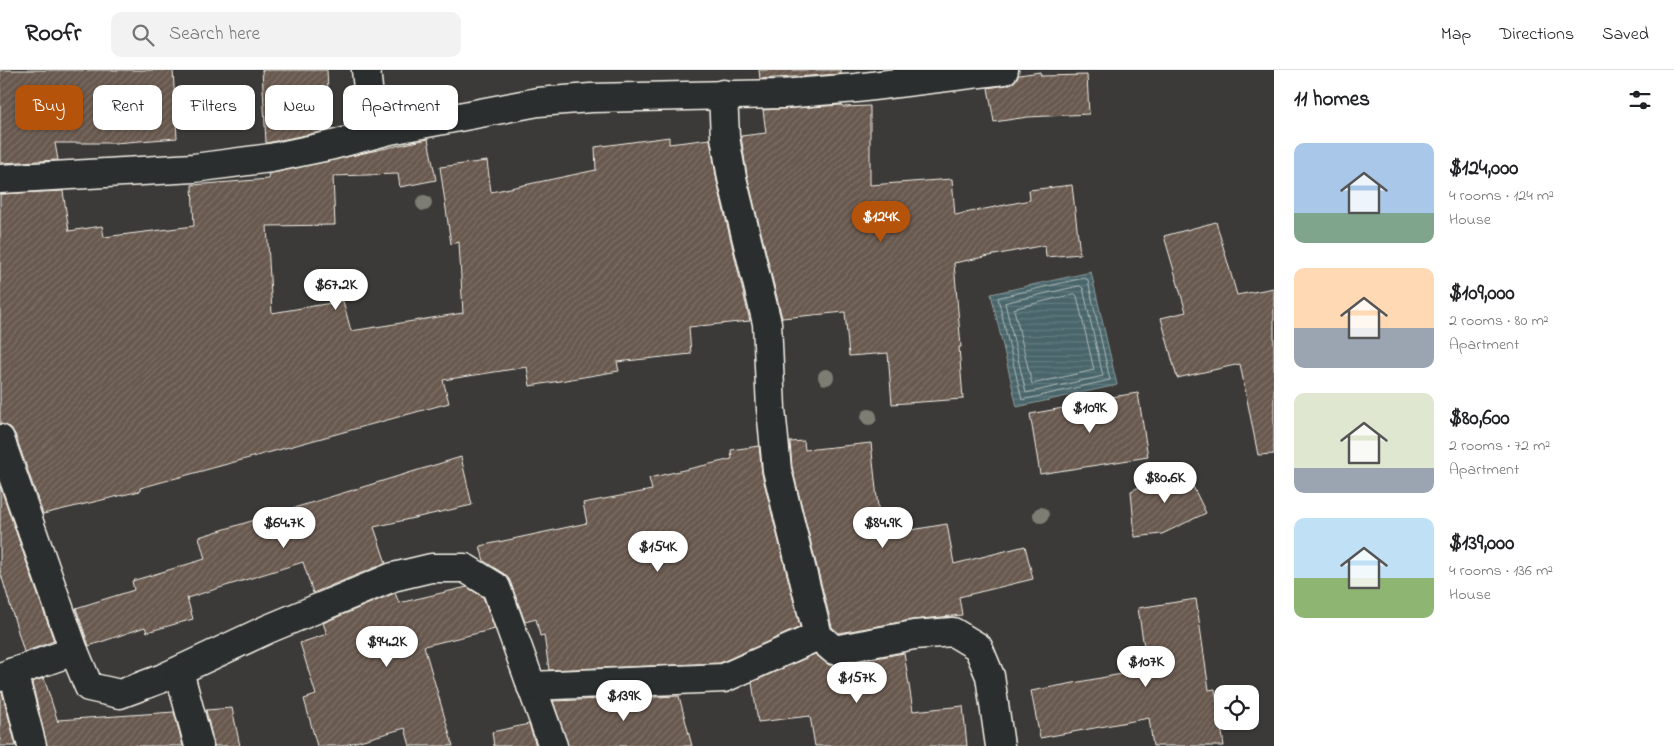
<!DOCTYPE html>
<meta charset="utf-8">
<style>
:root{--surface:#fff;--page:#f2f2f2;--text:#202124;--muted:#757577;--line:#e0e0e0;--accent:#b45309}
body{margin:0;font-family:"Indie Flower",sans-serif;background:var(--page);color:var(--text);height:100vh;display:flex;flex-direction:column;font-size:19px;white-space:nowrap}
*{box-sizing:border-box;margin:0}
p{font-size:16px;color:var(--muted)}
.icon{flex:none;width:28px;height:28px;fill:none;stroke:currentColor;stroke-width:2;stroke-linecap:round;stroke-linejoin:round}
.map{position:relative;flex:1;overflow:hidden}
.side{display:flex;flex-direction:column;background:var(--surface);width:400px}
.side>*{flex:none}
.guide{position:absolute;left:15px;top:15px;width:475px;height:45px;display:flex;gap:10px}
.tools{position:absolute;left:1214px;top:615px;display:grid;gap:10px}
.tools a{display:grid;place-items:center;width:45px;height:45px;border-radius:10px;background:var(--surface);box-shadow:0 1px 4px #0004;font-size:25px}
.price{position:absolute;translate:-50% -42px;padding:0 11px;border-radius:18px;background:#fff;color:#222;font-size:16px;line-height:32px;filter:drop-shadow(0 1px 2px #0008)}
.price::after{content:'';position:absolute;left:50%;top:30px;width:15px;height:11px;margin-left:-8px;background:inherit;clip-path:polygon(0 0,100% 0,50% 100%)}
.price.selected{background:var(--accent);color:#fff}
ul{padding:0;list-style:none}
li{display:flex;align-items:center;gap:15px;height:125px;padding:0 20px}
li span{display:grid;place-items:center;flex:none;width:140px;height:100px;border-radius:10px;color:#555}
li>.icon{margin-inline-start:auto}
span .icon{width:60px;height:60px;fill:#fffc;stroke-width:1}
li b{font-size:21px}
h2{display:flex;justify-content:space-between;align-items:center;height:60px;padding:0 20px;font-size:21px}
.chip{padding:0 18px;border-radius:10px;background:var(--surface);box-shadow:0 1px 4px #0004;font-size:18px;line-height:45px}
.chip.selected{background:var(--accent);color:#fff}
header{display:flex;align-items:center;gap:30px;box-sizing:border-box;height:70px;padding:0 25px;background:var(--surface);border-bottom:1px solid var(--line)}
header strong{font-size:24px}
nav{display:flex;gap:28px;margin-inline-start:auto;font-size:18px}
.search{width:350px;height:45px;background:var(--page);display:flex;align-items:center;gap:12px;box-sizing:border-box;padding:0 18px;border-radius:10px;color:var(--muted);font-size:19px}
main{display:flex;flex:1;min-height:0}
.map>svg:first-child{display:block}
</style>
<header>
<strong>Roofr</strong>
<div class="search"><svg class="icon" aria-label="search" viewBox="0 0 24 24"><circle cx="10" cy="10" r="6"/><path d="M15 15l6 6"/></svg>Search here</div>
<nav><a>Map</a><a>Directions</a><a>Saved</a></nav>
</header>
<main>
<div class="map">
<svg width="1274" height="676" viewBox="0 0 1274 676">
<defs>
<pattern id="water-rules" width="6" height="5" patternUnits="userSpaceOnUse" patternTransform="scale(1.25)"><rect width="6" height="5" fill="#48656b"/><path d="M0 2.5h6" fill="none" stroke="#637c80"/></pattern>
<pattern id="building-hatch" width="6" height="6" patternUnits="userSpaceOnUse" patternTransform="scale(1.25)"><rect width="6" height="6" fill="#67584e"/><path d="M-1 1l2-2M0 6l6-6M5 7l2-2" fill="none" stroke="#7d7068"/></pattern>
</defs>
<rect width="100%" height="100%" fill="#3c3a38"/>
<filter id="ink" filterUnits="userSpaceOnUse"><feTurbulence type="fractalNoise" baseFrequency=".02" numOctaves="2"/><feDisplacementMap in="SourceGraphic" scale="10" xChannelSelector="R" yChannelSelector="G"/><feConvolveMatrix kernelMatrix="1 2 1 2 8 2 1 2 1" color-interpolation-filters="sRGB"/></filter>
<g filter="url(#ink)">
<!-- water -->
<polygon fill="url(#water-rules)" stroke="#8d9d9d" points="1091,202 1117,315 1017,337 991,224"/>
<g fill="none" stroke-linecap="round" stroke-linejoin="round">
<!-- shore -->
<g stroke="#afb9b6" stroke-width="1">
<polygon points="1085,208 1088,210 1110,310 1022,330 998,228"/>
<polygon points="1080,216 1083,218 1103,306 1026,323 1005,233"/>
<polygon points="1075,224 1077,226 1094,300 1032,314 1014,239"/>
</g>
</g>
<!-- building -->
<g fill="url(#building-hatch)" stroke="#f4f1e8">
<polygon points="0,0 173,0 177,68 115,73 55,73 58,90 0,93"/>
<polygon points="262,0 327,0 330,60 266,73"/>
<polygon points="759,0 841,0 841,4 760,9"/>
<polygon points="1040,2 1041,6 1087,5 1089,44 1028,47 994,52 988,18 1006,15 1014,12 1019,5"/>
<polygon points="842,35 843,37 870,36 870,115 952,109 955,145 1030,130 1029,120 1072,115 1080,184 1046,187 1045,175 954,193 961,277 959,277 963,329 892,334 888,283 849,286 845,242 782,248 747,105 741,66 766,63 763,40"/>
<polygon points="669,67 669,74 710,69 717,112 750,251 689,257 691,284 617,292 619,301 530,316 527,297 443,310 449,333 140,418 140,421 43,444 15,364 10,357 0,354 0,124 63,121 69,161 102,156 104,167 194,156 192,115 269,109 268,104 428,69 436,110 400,117 398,104 333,106 335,155 267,156 272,243 343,231 351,261 463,243 459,172 451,174 440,97 487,91 491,122 596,100 595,77"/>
<polygon points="1216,152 1237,225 1274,218 1274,384 1258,385 1240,294 1177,308 1161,248 1186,242 1164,166"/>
<polygon points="1138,323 1148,387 1040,404 1030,344 1085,334 1085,331"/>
<polygon points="804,371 805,380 871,373 881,465 947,454 954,494 1025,476 1033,509 959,527 962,545 911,550 839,563 832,557 792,397 790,372"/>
<polygon points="759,376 762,404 800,557 720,593 549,600 544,565 540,566 536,549 525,552 510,511 504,504 484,491 480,476 587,453 583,433 652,420 649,408 732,389 731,380"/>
<polygon points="461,387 472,435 374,457 386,493 313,523 303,492 187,528 193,549 147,562 145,557 89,576 76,538 134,520 132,511 205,489 199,467"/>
<polygon points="1183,396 1206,443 1162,464 1135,467 1131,421"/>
<polygon points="0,416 54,571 24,582 0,501"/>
<polygon points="467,517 483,527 495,559 424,576 453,676 410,676 405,658 342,676 317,676 304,629 316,625 300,573 327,564 323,553 395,523 399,533"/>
<polygon points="1196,529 1209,620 1215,619 1224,676 1153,676 1149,648 1040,668 1031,621 1143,600 1140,592 1146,590 1138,538"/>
<polygon points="904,583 913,641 963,636 967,676 815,676 810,646 758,652 752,612 815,584 829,595 836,595"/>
<polygon points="44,608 58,652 58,650 174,642 183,676 47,676 32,612"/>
<polygon points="0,622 2,622 16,676 0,676"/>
<polygon points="679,626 692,676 568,676 553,631"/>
<polygon points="232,638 240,676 214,676 206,640"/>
<polygon points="529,654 536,676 494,676 492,662"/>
</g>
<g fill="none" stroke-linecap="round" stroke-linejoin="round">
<defs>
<g id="minor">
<polyline points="366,0 373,64"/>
<polyline points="723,24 725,67 732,108 767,253 771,339 777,400 818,566 834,580 914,565 953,562 978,577 990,606 1000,676"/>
<polyline points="0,109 194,98 271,88 333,75 390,60 538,32 591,28 782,24 856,18 1004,0"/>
<polyline points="0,369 74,581 89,617 120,624 163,608 268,559 393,507 431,498 465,498 496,517 553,676"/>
<polyline points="179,601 199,676"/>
<polyline points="13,602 32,676"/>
<polyline points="0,607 74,581"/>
<polyline points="531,616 724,608 818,566"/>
</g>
</defs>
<!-- minor casing -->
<use href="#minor" stroke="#f4f1e8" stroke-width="31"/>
<!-- minor -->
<use href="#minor" stroke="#2a2d2e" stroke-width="28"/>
</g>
<!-- trees -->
<g fill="#7d7d73">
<circle cx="424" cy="133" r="8"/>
<circle cx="826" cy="307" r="8"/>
<circle cx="869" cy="347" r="8"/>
<circle cx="1041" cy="445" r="8"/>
</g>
</g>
</svg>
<div class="tools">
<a><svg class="icon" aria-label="locate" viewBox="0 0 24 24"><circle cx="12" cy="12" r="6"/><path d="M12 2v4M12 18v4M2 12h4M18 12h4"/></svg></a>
</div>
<b class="price selected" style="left:881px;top:173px">$124K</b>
<b class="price" style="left:336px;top:241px">$67.2K</b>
<b class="price" style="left:1090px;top:364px">$109K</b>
<b class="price" style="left:1165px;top:434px">$80.6K</b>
<b class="price" style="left:284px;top:479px">$64.7K</b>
<b class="price" style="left:883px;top:479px">$84.9K</b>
<b class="price" style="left:658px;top:503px">$154K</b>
<b class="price" style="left:387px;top:598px">$94.2K</b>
<b class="price" style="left:1146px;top:618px">$107K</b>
<b class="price" style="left:857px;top:634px">$157K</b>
<b class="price" style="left:624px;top:652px">$139K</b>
<div class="guide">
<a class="chip selected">Buy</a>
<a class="chip">Rent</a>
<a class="chip">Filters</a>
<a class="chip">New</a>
<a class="chip">Apartment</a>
</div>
</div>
<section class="side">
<h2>11 homes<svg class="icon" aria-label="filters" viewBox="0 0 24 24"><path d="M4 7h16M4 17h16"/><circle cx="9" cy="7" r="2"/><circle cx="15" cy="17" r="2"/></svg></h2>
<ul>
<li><span style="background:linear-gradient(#a9c7e8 70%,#7fa58c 0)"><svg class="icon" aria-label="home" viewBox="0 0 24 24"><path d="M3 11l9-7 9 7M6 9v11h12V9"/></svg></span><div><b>$124,000</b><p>4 rooms · 124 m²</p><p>House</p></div></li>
<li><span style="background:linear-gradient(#ffd9b3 60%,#9aa5b1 0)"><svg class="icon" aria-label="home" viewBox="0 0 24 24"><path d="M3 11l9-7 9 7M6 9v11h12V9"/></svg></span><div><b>$109,000</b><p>2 rooms · 80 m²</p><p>Apartment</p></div></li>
<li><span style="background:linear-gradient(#dfe7d0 75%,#9aa5b1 0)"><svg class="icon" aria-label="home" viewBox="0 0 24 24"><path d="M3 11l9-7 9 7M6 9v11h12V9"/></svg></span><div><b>$80,600</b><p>2 rooms · 72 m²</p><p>Apartment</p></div></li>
<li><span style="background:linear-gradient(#bfe0f5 60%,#8fb573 0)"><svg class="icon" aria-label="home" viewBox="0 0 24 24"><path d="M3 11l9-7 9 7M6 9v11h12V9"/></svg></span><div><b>$139,000</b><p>4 rooms · 136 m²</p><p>House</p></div></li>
</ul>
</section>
</main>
